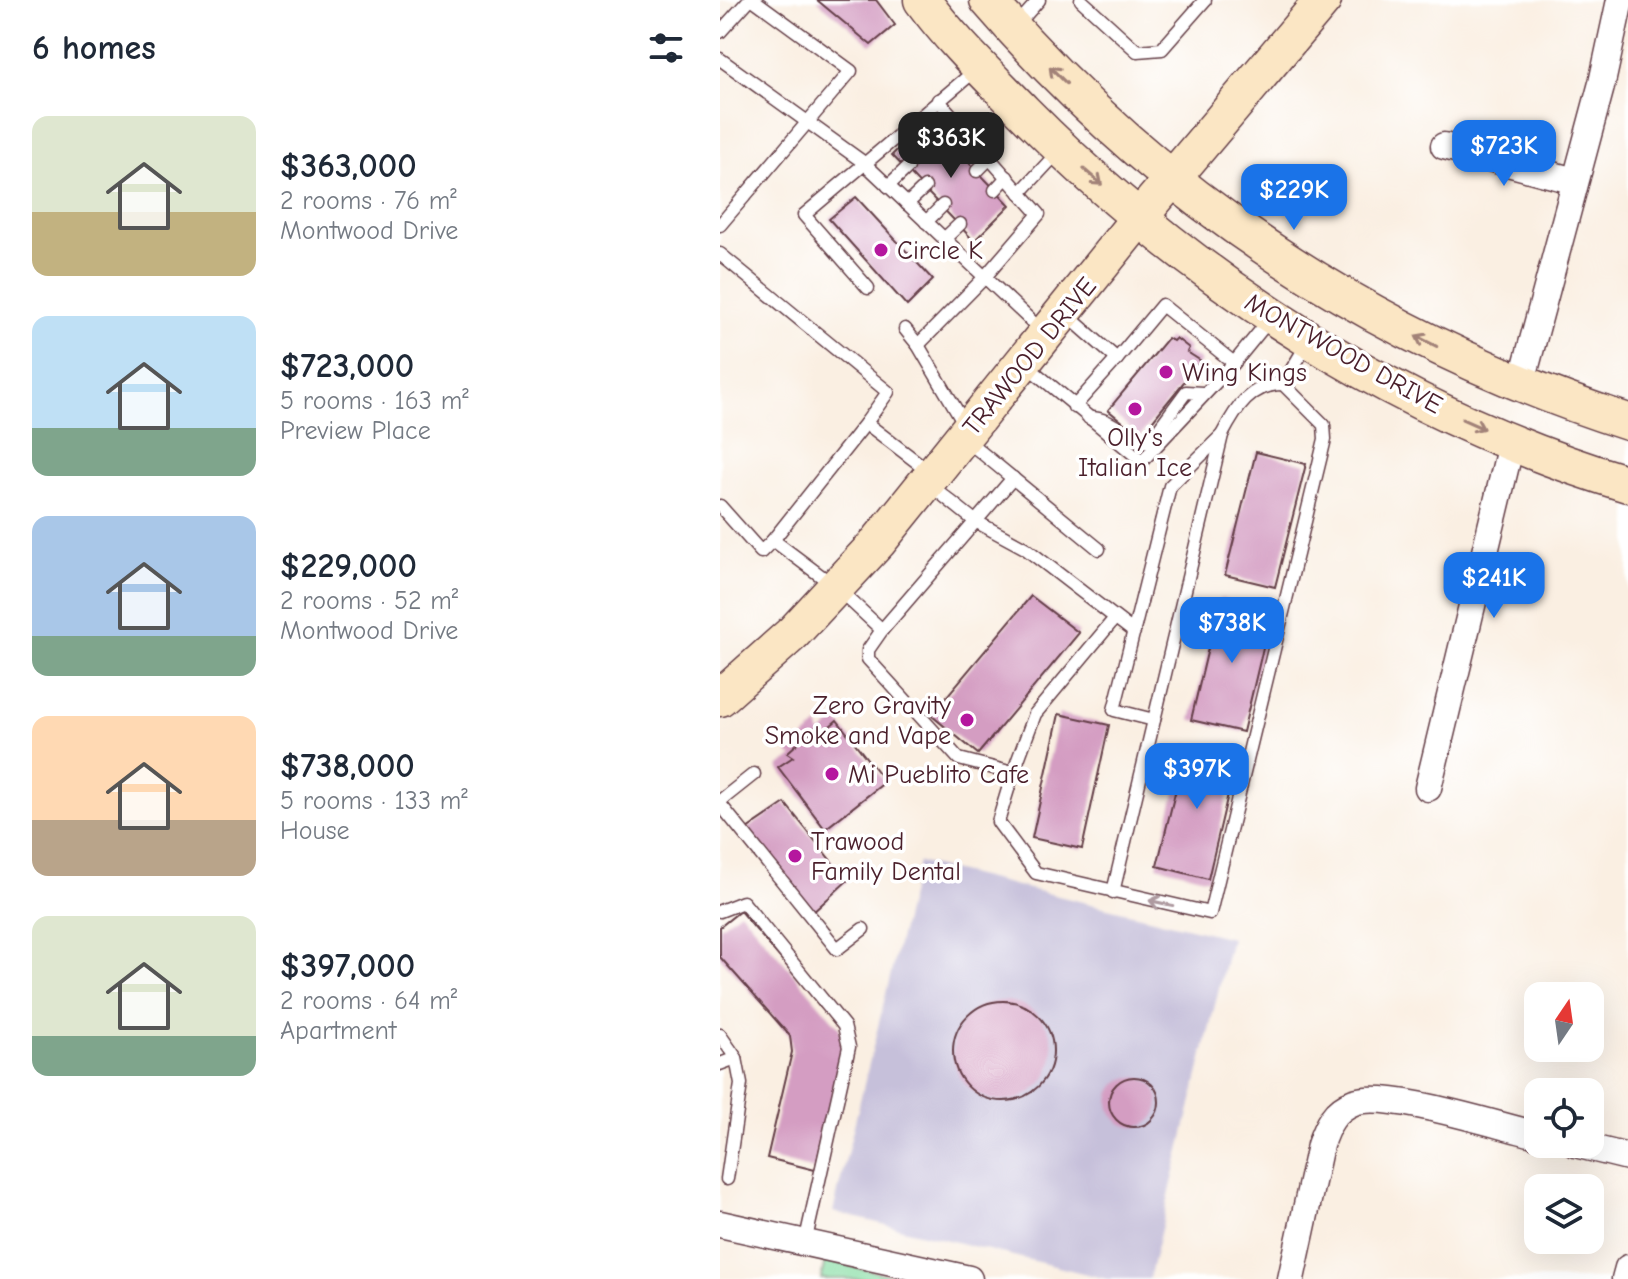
<!DOCTYPE html>
<meta charset="utf-8">
<style>
:root{--surface:#fff;--page:#f2f2f3;--text:#1f2937;--muted:#747a83;--accent:#1a73e8}
body{margin:0;font-family:"Comic Neue",sans-serif;background:var(--page);color:var(--text);height:100vh;display:flex;flex-direction:column;font-size:30px;white-space:nowrap}
*{box-sizing:border-box;margin:0}
p{font-size:26px;color:var(--muted)}
.icon{flex:none;width:44px;height:44px;fill:none;stroke:currentColor;stroke-width:2;stroke-linecap:round;stroke-linejoin:round}
.map{position:relative;flex:1;overflow:hidden}
.side{display:flex;flex-direction:column;background:var(--surface);width:720px}
.side>*{flex:none}
.needle{width:52px;rotate:13deg}
.controls{position:absolute;left:804px;top:982px;display:grid;gap:16px}
.controls a{display:grid;place-items:center;width:80px;height:80px;border-radius:16px;background:var(--surface);box-shadow:0 8px 32px #0002;font-size:40px}
.price{position:absolute;translate:-50% -68px;padding:0 18px;border-radius:16px;background:var(--accent);color:#fff;font-size:26px;line-height:52px;filter:drop-shadow(0 2px 4px #0008)}
.price::after{content:'';position:absolute;left:50%;top:48px;width:24px;height:18px;margin-left:-12px;background:inherit;clip-path:polygon(0 0,100% 0,50% 100%)}
.price.current{background:#222;color:#fff}
ul{padding:0;list-style:none}
li{display:flex;align-items:center;gap:24px;height:200px;padding:0 32px}
li span{display:grid;place-items:center;flex:none;width:224px;height:160px;border-radius:16px;color:#555}
li>.icon{margin-inline-start:auto}
span .icon{width:96px;height:96px;fill:#fffc;stroke-width:1}
li b{font-size:34px}
h2{display:flex;justify-content:space-between;align-items:center;height:96px;padding:0 32px;font-size:34px}
main{display:flex;flex:1;min-height:0}
.map>svg:first-child{display:block}
</style>
<main>
<section class="side">
<h2>6 homes<svg class="icon" aria-label="filters" viewBox="0 0 24 24"><path d="M4 7h16M4 17h16"/><circle cx="9" cy="7" r="2"/><circle cx="15" cy="17" r="2"/></svg></h2>
<ul>
<li><span style="background:linear-gradient(#dfe7d0 60%,#c2b280 0)"><svg class="icon" aria-label="home" viewBox="0 0 24 24"><path d="M3 11l9-7 9 7M6 9v11h12V9"/></svg></span><div><b>$363,000</b><p>2 rooms · 76 m²</p><p>Montwood Drive</p></div></li>
<li><span style="background:linear-gradient(#bfe0f5 70%,#7fa58c 0)"><svg class="icon" aria-label="home" viewBox="0 0 24 24"><path d="M3 11l9-7 9 7M6 9v11h12V9"/></svg></span><div><b>$723,000</b><p>5 rooms · 163 m²</p><p>Preview Place</p></div></li>
<li><span style="background:linear-gradient(#a9c7e8 75%,#7fa58c 0)"><svg class="icon" aria-label="home" viewBox="0 0 24 24"><path d="M3 11l9-7 9 7M6 9v11h12V9"/></svg></span><div><b>$229,000</b><p>2 rooms · 52 m²</p><p>Montwood Drive</p></div></li>
<li><span style="background:linear-gradient(#ffd9b3 65%,#b9a48a 0)"><svg class="icon" aria-label="home" viewBox="0 0 24 24"><path d="M3 11l9-7 9 7M6 9v11h12V9"/></svg></span><div><b>$738,000</b><p>5 rooms · 133 m²</p><p>House</p></div></li>
<li><span style="background:linear-gradient(#dfe7d0 75%,#7fa58c 0)"><svg class="icon" aria-label="home" viewBox="0 0 24 24"><path d="M3 11l9-7 9 7M6 9v11h12V9"/></svg></span><div><b>$397,000</b><p>2 rooms · 64 m²</p><p>Apartment</p></div></li>
</ul>
</section>
<div class="map">
<svg width="908" height="1279" viewBox="0 0 908 1279">
<rect width="100%" height="100%" fill="#fff"/>
<filter id="ink" filterUnits="userSpaceOnUse"><feTurbulence type="fractalNoise" baseFrequency=".0125" numOctaves="2"/><feDisplacementMap in="SourceGraphic" scale="16" xChannelSelector="R" yChannelSelector="G"/><feConvolveMatrix kernelMatrix="1 2 1 2 8 2 1 2 1" color-interpolation-filters="sRGB"/></filter>
<filter id="wash" filterUnits="userSpaceOnUse"><feTurbulence type="fractalNoise" baseFrequency=".006" numOctaves="4" result="noise"/><feDisplacementMap in="SourceGraphic" scale="32" xChannelSelector="R" yChannelSelector="G"/><feGaussianBlur stdDeviation="1.8" result="paint"/><feColorMatrix in="noise" values="0 0 0 0 0 0 0 0 0 0 0 0 0 0 0 0 0 1.4 0 .05"/><feComposite in="paint" operator="in"/></filter>
<g filter="url(#wash)">
<rect width="100%" height="100%" fill="#faefe2"/>
<!-- industrial -->
<polygon fill="#c6c0da" points="198,862 511,938 429,1279 387,1279 113,1212"/>
<!-- green -->
<polygon fill="#84dda2" stroke="#677e66" stroke-width="2" points="105,1260 186,1279 101,1279"/>
<g id="blocks">
<!-- building -->
<g fill="#d49dc2">
<polygon points="97,0 156,0 175,25 151,45"/>
<polygon points="208,120 290,205 254,241 172,155"/>
<polygon points="136,197 213,280 187,306 109,219"/>
<polygon points="448,338 453,341 456,338 469,348 467,352 481,361 420,436 388,410"/>
<polygon points="536,452 586,464 555,587 505,575"/>
<polygon points="311,596 359,633 258,754 211,715"/>
<polygon points="500,598 552,610 523,732 471,720"/>
<polygon points="339,714 389,725 362,849 312,838"/>
<polygon points="117,720 165,782 105,829 58,767 73,757 67,753 98,725 101,734"/>
<polygon points="467,744 517,756 488,879 437,866"/>
<polygon points="65,803 127,881 91,914 24,831"/>
<polygon points="20,911 119,1027 124,1044 95,1170 47,1158 72,1052 70,1036 0,957 0,927"/>
<circle cx="283" cy="1051" r="50"/>
<circle cx="414" cy="1102" r="25"/>
</g>
</g>
</g>
<g filter="url(#ink)">
<use href="#blocks" fill-opacity="0" stroke="#643e46" stroke-width="2"/>
<g fill="none" stroke-linecap="round" stroke-linejoin="round">
<defs>
<g id="lane">
<polyline points="361,0 417,51 442,49 485,0"/>
<polyline points="295,27 319,0"/>
<polyline points="0,32 29,0"/>
<polyline points="0,59 143,162 324,333"/>
<polyline points="222,136 237,121"/>
<polyline points="240,152 253,140"/>
<polyline points="257,171 270,158"/>
<polyline points="168,186 188,167"/>
<polyline points="275,190 287,177"/>
<polyline points="300,193 339,151"/>
<polyline points="187,204 205,187"/>
<polyline points="206,222 223,205"/>
<polyline points="0,225 131,71 34,0"/>
<polyline points="224,239 240,224"/>
<polyline points="0,254 168,392 146,423 210,472"/>
<polyline points="148,288 84,215 257,69"/>
<polyline points="347,315 397,359 442,305 514,363"/>
<polyline points="185,329 198,345 247,428"/>
<polyline points="198,345 264,278 319,214 218,100"/>
<polyline points="306,365 422,461 514,363 550,319"/>
<polyline points="354,407 397,359"/>
<path d="M369 418C393 417 405 439 429 442L466 392 482 393"/>
<polyline points="245,439 379,549"/>
<polyline points="209,484 255,521 305,548 414,632"/>
<polyline points="0,506 41,552 53,540 117,588 162,630 148,650 148,659 239,759 293,773 315,714 395,618"/>
<polyline points="53,540 146,423"/>
<polyline points="162,630 293,478"/>
<polyline points="434,720 394,710 450,486 502,435"/>
<polyline points="293,773 278,822 316,873 490,913 605,439 604,425 563,384"/>
<polyline points="0,801 34,774"/>
<polyline points="0,804 117,949 143,929"/>
<path d="M393 892 502 435C516 408 531 384 563 384L589 341"/>
<polyline points="0,911 23,902 124,1026 129,1047 85,1243"/>
<polyline points="0,1035 16,1058 0,1064"/>
<polyline points="7,1179 21,1084 16,1058"/>
</g>
<g id="street">
<polyline points="724,146 855,181"/>
<polyline points="801,385 882,83 900,0"/>
<polyline points="708,788 792,440"/>
<polyline points="855,1144 908,1157"/>
<polyline points="0,1224 249,1279"/>
<path d="M571 1279 600 1145C606 1127 614 1109 634 1102 668 1090 778 1126 818 1135"/>
<polyline points="905,1279 908,1268"/>
</g>
<g id="secondary">
<path d="M202 0C232 41 269 76 304 112 471 281 679 415 908 484"/>
<path d="M268 0C439 199 658 342 908 422"/>
<polyline points="0,698 73,633 158,542 419,218 603,0"/>
</g>
</defs>
<!-- lane casing -->
<use href="#lane" stroke="#643e46" stroke-width="15"/>
<!-- street casing -->
<use href="#street" stroke="#643e46" stroke-width="29"/>
<!-- secondary casing -->
<use href="#secondary" stroke="#643e46" stroke-width="39"/>
<!-- lane -->
<use href="#lane" stroke="#fff" stroke-width="12"/>
<!-- street -->
<use href="#street" stroke="#fff" stroke-width="26"/>
<!-- secondary -->
<use href="#secondary" stroke="#fbe6c4" stroke-width="36"/>
</g>
<!-- one-way arrows -->
<defs><path id="oneway-shaft" d="M-6 0H5M1.5-3L5.5 0L1.5 3" fill="none" stroke-width="1.6" stroke-linecap="round" stroke-linejoin="round" transform="scale(2)"/></defs>
<g stroke="#a28278">
<use href="#oneway-shaft" transform="translate(338 75) rotate(-135)"/>
<use href="#oneway-shaft" transform="translate(373 177) rotate(41)"/>
<use href="#oneway-shaft" transform="translate(706 341) rotate(-153)"/>
<use href="#oneway-shaft" transform="translate(753 424) rotate(24)"/>
</g>
<use stroke="#ae9aa0" href="#oneway-shaft" transform="translate(441 903) rotate(-168)"/>
</g>
<!-- markers -->
<g fill="#b5179e" stroke="#fff" stroke-width="3">
<circle cx="161" cy="250" r="8"/>
<circle cx="446" cy="372" r="8"/>
<circle cx="415" cy="409" r="8"/>
<circle cx="247" cy="720" r="8"/>
<circle cx="112" cy="774" r="8"/>
<circle cx="75" cy="856" r="8"/>
</g>
<g text-anchor="middle" stroke-width="7" stroke-linejoin="round" paint-order="stroke">
<!-- poi labels -->
<g font-size="26" fill="#4a1f2b" stroke="#fff" text-anchor="start">
<text x="177" y="259">Circle K</text>
<text x="462" y="381">Wing Kings</text>
<text x="415" y="446" text-anchor="middle">Olly's<tspan x="415" dy="30">Italian Ice</tspan></text>
<text x="231" y="714" text-anchor="end">Zero Gravity<tspan x="231" dy="30">Smoke and Vape</tspan></text>
<text x="128" y="783">Mi Pueblito Cafe</text>
<text x="91" y="850">Trawood<tspan x="91" dy="30">Family Dental</tspan></text>
</g>
<!-- street labels -->
<g font-size="26" fill="#4a1f2b" stroke="#fff">
<text transform="translate(624 353) rotate(29)" y="9">MONTWOOD DRIVE</text>
<text transform="translate(309 356) rotate(-51)" y="9">TRAWOOD DRIVE</text>
</g>
</g>
</svg>
<div class="controls">
<a><svg class="needle" viewBox="-14 -14 28 28"><path d="M0-13l5 13h-10z" fill="#e53935"/><path d="M0 13l5-13h-10z" fill="#747a83"/></svg></a>
<a><svg class="icon" aria-label="locate" viewBox="0 0 24 24"><circle cx="12" cy="12" r="6"/><path d="M12 2v4M12 18v4M2 12h4M18 12h4"/></svg></a>
<a><svg class="icon" aria-label="layers" viewBox="0 0 24 24"><path d="M12 4l9 5-9 5-9-5zM3 14l9 5 9-5"/></svg></a>
</div>
<b class="price current" style="left:231px;top:180px">$363K</b>
<b class="price" style="left:784px;top:188px">$723K</b>
<b class="price" style="left:574px;top:232px">$229K</b>
<b class="price" style="left:774px;top:620px">$241K</b>
<b class="price" style="left:512px;top:665px">$738K</b>
<b class="price" style="left:477px;top:811px">$397K</b>
</div>
</main>
